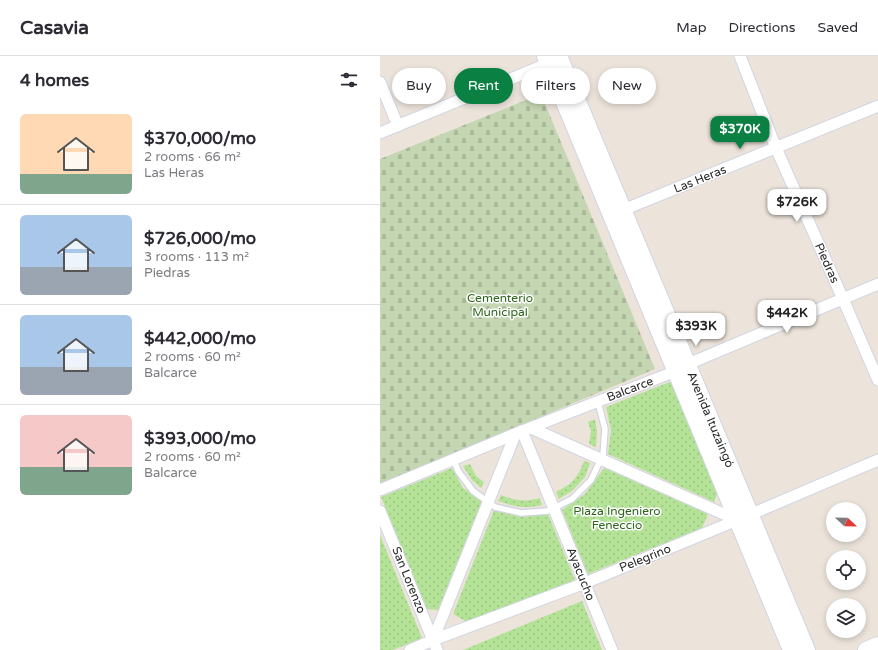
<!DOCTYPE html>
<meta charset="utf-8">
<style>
:root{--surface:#fff;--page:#f7f7f7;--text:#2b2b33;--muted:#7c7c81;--line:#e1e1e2;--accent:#0b8043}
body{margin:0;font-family:"Varela Round",sans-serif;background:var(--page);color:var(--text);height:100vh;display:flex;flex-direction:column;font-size:15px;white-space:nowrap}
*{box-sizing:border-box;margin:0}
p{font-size:13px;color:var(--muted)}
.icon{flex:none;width:22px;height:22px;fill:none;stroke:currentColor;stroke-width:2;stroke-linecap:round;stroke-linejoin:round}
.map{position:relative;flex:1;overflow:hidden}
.side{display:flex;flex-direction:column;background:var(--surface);width:380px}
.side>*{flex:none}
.hud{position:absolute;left:12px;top:12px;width:380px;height:36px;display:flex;gap:8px}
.needle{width:26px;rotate:112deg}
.buttons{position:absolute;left:446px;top:446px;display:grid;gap:8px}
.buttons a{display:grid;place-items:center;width:40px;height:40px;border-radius:50%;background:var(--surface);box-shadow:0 2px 6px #0003;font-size:20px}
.price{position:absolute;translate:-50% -34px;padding:0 9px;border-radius:8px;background:#fff;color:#222;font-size:13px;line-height:26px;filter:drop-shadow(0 1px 2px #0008)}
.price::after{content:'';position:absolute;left:50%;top:24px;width:12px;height:9px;margin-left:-6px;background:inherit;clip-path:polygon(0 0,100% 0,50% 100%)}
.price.current{background:var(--accent);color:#fff}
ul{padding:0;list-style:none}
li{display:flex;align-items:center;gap:12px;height:100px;padding:0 20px}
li+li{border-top:1px solid var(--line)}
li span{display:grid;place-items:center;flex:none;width:112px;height:80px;border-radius:6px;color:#555}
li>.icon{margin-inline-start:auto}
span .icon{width:48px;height:48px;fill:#fffc;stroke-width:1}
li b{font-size:17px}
h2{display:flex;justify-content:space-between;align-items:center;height:48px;padding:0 20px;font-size:17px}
.tag{padding:0 14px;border-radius:18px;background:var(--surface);box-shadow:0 2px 6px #0003;font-size:14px;line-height:36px}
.tag.current{background:var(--accent);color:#fff}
header{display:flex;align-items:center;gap:24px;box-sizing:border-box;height:56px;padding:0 20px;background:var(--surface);border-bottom:1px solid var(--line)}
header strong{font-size:19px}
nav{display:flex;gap:22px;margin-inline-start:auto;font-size:14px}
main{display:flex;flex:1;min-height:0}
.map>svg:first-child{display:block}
</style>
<header>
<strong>Casavia</strong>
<nav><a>Map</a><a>Directions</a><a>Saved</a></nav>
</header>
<main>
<section class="side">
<h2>4 homes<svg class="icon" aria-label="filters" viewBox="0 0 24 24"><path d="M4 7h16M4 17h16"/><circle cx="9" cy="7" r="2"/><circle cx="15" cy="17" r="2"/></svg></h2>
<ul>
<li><span style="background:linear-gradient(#ffd9b3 75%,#7fa58c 0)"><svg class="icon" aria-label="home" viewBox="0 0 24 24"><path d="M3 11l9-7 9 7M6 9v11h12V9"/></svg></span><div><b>$370,000/mo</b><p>2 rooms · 66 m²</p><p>Las Heras</p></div></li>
<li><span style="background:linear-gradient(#a9c7e8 65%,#9aa5b1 0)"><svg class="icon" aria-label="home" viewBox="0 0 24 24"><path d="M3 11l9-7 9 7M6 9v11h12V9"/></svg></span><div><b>$726,000/mo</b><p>3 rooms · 113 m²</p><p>Piedras</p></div></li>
<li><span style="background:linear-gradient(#a9c7e8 65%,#9aa5b1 0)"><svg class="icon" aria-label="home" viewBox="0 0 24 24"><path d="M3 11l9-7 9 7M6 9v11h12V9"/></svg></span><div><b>$442,000/mo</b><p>2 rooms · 60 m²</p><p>Balcarce</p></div></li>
<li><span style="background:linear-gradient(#f6c9c9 65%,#7fa58c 0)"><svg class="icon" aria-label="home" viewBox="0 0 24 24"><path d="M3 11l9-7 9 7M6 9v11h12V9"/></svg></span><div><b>$393,000/mo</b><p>2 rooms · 60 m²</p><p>Balcarce</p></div></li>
</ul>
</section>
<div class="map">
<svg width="498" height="594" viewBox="0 0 498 594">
<defs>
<pattern id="cemetery-stones" width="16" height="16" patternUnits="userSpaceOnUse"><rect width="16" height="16" fill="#c5d6b2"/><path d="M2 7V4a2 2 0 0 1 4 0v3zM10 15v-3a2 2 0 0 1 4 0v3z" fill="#a9b899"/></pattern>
<pattern id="park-dots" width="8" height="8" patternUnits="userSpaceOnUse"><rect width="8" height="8" fill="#b4e397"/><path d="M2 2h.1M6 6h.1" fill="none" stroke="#9bc382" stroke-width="1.8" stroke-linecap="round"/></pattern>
</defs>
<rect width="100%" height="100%" fill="#ece4db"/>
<!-- cemetery -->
<polygon fill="url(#cemetery-stones)" points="161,38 275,313 0,428 0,103"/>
<!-- park -->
<g fill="url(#park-dots)">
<polygon points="292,325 339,433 334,446 228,398 231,374 226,351"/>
<polygon points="215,363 217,375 216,391 209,388 211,375 208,366"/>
<path d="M204 405 210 407 205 421 192 435 179 443 176 436C193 427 197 423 204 405Z"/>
<polygon points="90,408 96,420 104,426 101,432 92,424 83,410"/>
<polygon points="72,412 83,432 102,445 58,554 47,553 1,441"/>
<polygon points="224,412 328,458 322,472 208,518 182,454 205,438"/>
<path d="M121 439C136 445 144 446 160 442L162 449C145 453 135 451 118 445Z"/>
<polygon points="114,454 141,461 168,458 195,524 87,566 73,558"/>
<polygon points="0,479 42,582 13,594 0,594"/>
<polygon points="202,545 222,594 83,594"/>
</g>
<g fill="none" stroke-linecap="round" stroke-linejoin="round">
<defs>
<polyline id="service" points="74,404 78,415 93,435 115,451 141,457 168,455 192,443 211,424 221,403 223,400 225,373 218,346"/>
<g id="minor">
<polyline points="360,0 396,92 463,243 498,324"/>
<polyline points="0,26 18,70"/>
<polyline points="0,77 174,5"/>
<polyline points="238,156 498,50"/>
<polyline points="151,372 357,464"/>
<polyline points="142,375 232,594"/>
<polyline points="0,434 142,375 296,315 304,312 308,308 498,228"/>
<polyline points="0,455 57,594"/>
<polyline points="53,584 135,379"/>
<polyline points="30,594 53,584 205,527 367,460 498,404"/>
</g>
<g id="secondary">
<polyline points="165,0 411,594"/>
<path id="s1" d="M179 0 427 594"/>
<polyline points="486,594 498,589"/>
</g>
</defs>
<!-- service casing -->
<use href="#service" stroke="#d0d4e2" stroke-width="8"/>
<!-- minor casing -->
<use href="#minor" stroke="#d0d4e2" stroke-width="13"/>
<!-- secondary casing -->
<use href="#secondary" stroke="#d0d4e2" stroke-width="18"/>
<!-- service -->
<use href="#service" stroke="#fff" stroke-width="5.5"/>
<!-- minor -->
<use href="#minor" stroke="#fff" stroke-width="11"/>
<!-- secondary -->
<use href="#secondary" stroke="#fff" stroke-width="16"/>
</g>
<g text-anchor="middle" stroke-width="3" stroke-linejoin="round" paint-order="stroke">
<!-- street labels -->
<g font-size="12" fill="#292929" stroke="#fff">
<text transform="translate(320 123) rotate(-22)" y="4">Las Heras</text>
<text transform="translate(447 207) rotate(66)" y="4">Piedras</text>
<text transform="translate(250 333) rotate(-21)" y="4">Balcarce</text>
<text dy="4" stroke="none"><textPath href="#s1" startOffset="394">Avenida Ituzaingó</textPath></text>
<text transform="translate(265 502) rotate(-22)" y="4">Pelegrino</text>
<text transform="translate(201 518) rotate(68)" y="4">Ayacucho</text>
<text transform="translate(29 524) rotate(68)" y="4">San Lorenzo</text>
</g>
<!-- park labels -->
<g font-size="12" fill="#2d661a" stroke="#fff">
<text x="120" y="246">Cementerio<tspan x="120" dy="14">Municipal</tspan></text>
<text x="237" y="459">Plaza Ingeniero<tspan x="237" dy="14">Feneccio</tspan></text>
</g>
</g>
</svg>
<div class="buttons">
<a><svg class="needle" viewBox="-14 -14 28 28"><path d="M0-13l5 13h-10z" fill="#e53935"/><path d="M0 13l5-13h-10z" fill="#7c7c81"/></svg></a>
<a><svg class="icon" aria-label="locate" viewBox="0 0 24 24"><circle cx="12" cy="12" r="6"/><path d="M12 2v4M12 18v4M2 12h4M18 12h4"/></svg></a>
<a><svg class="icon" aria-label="layers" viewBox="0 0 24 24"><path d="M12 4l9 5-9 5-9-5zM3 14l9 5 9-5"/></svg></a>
</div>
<b class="price current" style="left:360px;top:94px">$370K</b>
<b class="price" style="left:417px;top:167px">$726K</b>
<b class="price" style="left:407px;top:278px">$442K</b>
<b class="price" style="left:316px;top:291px">$393K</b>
<div class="hud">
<a class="tag">Buy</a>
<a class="tag current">Rent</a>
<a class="tag">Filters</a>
<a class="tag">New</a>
</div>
</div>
</main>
